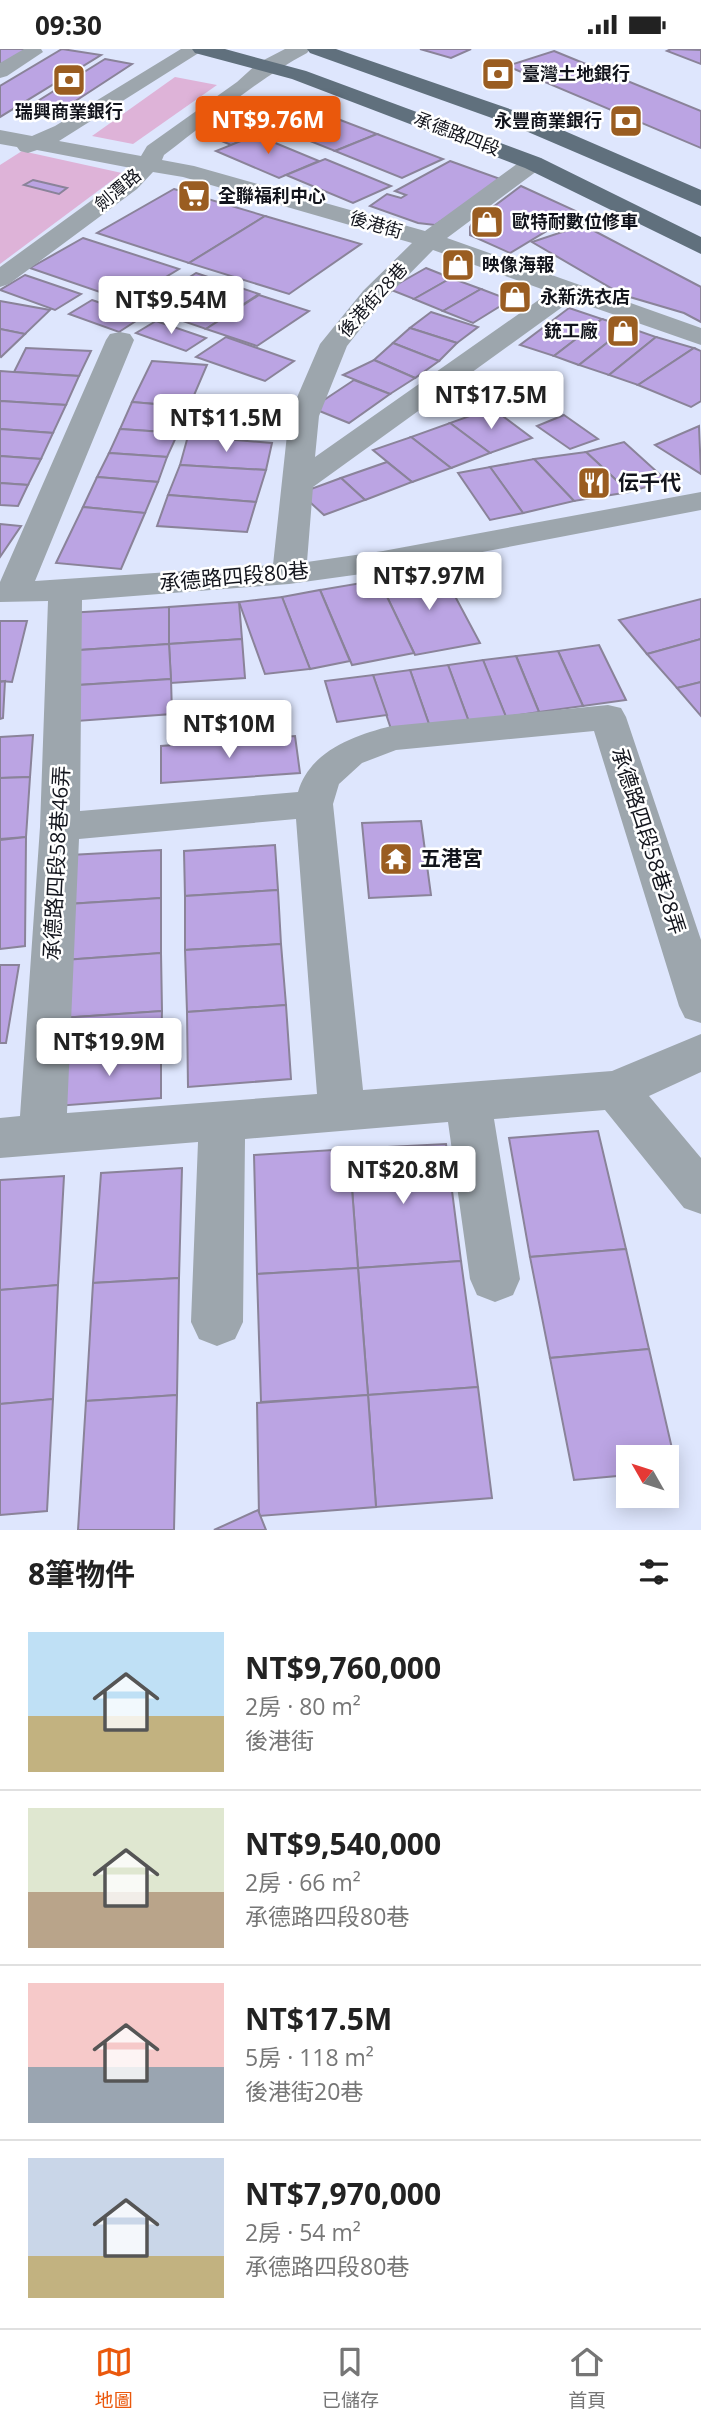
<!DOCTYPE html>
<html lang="zh-TW">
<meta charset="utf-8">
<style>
:root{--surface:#fff;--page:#f2f2f2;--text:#222;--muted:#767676;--line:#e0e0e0;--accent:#ea580c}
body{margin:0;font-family:"Open Sans","Noto Sans TC",sans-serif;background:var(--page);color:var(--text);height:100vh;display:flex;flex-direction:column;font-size:26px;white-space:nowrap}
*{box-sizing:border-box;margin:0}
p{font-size:23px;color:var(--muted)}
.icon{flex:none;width:38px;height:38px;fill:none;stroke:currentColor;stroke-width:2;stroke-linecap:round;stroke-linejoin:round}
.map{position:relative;height:1481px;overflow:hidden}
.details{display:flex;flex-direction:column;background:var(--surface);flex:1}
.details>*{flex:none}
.needle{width:46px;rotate:309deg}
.controls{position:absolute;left:616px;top:1396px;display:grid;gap:14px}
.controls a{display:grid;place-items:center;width:63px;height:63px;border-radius:0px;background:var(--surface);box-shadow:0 4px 18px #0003;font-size:35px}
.price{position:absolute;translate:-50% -60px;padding:0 16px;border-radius:7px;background:#fff;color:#222;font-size:23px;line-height:46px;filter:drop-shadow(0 2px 4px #0008)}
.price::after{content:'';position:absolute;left:50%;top:42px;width:21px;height:16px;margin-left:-10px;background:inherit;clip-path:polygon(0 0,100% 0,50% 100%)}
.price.on{background:var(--accent);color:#fff}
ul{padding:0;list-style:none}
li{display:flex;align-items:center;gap:21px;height:175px;padding:0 28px}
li+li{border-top:2px solid var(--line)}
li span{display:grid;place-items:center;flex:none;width:196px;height:140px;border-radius:0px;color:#555}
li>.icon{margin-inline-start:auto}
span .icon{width:84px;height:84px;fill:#fffc;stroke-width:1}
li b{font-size:30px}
h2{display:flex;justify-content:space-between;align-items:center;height:84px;padding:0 28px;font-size:30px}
.status{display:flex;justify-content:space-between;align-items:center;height:49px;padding:0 35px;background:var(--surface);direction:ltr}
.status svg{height:19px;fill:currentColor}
.menu{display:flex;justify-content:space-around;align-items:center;height:98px;border-top:2px solid var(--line);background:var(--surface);font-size:19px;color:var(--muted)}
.menu a{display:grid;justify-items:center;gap:4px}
.menu .on{color:var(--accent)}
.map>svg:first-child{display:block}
</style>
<div class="status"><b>09:30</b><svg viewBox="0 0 49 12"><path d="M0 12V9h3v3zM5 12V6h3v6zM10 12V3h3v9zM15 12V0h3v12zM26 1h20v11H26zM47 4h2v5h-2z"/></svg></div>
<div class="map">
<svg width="701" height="1481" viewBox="0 0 701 1481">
<rect width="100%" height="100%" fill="#dee6fd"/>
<!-- green -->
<g fill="#deb3d8">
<polygon points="175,28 217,36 133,95 92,87"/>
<polygon points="22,102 122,124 0,215 0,116"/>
</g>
<!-- building -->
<g fill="#bba4e3" stroke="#8a8399" stroke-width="2">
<polygon points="0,0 29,0 0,17"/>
<polygon points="62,0 101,6 0,68 0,37"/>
<polygon points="420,0 471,0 451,9"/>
<polygon points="671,0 701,1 701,15 667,2"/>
<polygon points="554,2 701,62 701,99 507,17"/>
<polygon points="105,10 132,15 54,66 25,60"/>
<polygon points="289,51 322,64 231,96 212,88 251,73 241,69"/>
<polygon points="322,64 377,85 335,102 280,80"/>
<polygon points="377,85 443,110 402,129 335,102"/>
<polygon points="256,86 319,112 279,129 216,102"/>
<polygon points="325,110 391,137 353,154 286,126"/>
<polygon points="450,112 503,131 435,176 418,174 370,157 387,145 401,149 406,146 395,142"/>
<polygon points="33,131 67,139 59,145 24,136"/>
<polygon points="521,137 578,163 510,204 470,186 470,178 473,173"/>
<polygon points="174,140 265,167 189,214 97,184"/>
<polygon points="265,167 361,195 289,245 189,214"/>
<polygon points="583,176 701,238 701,273 684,264 623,246 532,193"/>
<polygon points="83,189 179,220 126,252 30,219"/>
<polygon points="426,219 451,229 414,250 389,240"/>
<polygon points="196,224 259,245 206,280 142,258"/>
<polygon points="25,226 81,245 55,261 0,241"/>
<polygon points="451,229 481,240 443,262 414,250"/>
<polygon points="481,240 510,251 473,274 443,262"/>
<polygon points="259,246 309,262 257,297 206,280"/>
<polygon points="92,251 142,268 119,283 69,265"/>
<polygon points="0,252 50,261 25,285 0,280"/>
<polygon points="569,259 602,270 554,307 520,296"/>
<polygon points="431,263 478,278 457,294 410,279"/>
<polygon points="602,270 627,278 579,316 554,307"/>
<polygon points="156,272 206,289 186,302 136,284"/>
<polygon points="627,278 656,288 609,326 579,316"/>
<polygon points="410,279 457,294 439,312 393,294"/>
<polygon points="0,280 25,285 1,308 0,307"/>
<polygon points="226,288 294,312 265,332 196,308"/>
<polygon points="656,288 694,299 638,336 609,326"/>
<polygon points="393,294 439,312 415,329 374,311"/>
<polygon points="26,299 91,302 79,327 14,323"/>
<polygon points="694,299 701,302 701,352 691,358 638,336"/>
<polygon points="374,311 415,329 390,345 343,326"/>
<polygon points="152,312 207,316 189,358 132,353"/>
<polygon points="0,322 14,323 79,327 66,356 0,352"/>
<polygon points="354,331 390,345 349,374 312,359"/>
<polygon points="0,352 66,356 53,384 0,380"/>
<polygon points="132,353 189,358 178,384 120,380"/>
<polygon points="492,359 532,389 490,404 450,374"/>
<polygon points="564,366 598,390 570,400 537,377"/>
<polygon points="450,374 490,404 451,419 411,388"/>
<polygon points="699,377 701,425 655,396"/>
<polygon points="0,380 53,384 41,410 0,407"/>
<polygon points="120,380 178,384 167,408 109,404"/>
<polygon points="188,387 272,394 266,421 180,416"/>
<polygon points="411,388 451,419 412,433 373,401"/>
<polygon points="624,393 667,432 629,443 586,403"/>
<polygon points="586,403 629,443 574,452 534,410"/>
<polygon points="109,404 167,408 158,433 97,428"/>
<polygon points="0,407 41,410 28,436 0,434"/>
<polygon points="534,410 574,452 523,464 490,418"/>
<polygon points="387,413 412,433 365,451 341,429"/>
<polygon points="180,416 266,421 256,453 168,446"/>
<polygon points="490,418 523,464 490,471 458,424"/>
<polygon points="97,428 158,433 145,464 83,458"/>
<polygon points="341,429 365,451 324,466 300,444"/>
<polygon points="0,434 28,436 18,457 0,456"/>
<polygon points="168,446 256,453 247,483 157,477"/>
<polygon points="83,458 145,464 121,520 56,514"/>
<polygon points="0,475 21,477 0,508"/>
<polygon points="441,521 480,594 415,606 379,531"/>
<polygon points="379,531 414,604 352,616 320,541"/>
<polygon points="320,541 350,612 310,620 282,548"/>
<polygon points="282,548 310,620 265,625 239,553"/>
<polygon points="701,550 701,590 647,605 619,571"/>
<polygon points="239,553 242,590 169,595 169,558"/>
<polygon points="169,558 169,595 65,602 67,564"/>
<polygon points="0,572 27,572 12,633 0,632"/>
<polygon points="242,590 245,629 171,634 169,595"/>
<polygon points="701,590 701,633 677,639 647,605"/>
<polygon points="169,595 171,630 63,637 65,602"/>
<polygon points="599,596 626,651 583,657 558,602"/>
<polygon points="558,602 583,657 539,663 516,607"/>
<polygon points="516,607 539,663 506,668 483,611"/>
<polygon points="483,611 506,668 469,673 448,616"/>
<polygon points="448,616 469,673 430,678 410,621"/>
<polygon points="410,621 430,678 392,683 373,626"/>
<polygon points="373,626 387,666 337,673 325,632"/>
<polygon points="171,630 172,665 63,673 63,637"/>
<polygon points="5,632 3,669 0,670 0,633"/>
<polygon points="701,633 701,667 677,639"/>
<polygon points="33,686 30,728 0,729 0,688"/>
<polygon points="295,687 300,724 161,734 161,697"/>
<polygon points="30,728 26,788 0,790 0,729"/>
<polygon points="421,772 431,846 369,849 362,774"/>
<polygon points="26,788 25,897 0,900 0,791"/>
<polygon points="275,796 278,841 185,847 184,802"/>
<polygon points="161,801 161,849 68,855 70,806"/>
<polygon points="278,841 281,895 185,901 185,847"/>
<polygon points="161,849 161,904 64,911 68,855"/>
<polygon points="281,895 286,956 187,963 185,901"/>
<polygon points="161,904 162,962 61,969 64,911"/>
<polygon points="0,916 19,916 6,994 0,994"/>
<polygon points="286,956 291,1030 188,1038 187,963"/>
<polygon points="162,962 161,1001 60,1008 61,969"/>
<polygon points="161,1001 161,1049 56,1057 60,1008"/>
<polygon points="598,1082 626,1200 530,1208 509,1089"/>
<polygon points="446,1095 461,1212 358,1219 349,1100"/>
<polygon points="349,1100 358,1219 257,1225 254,1106"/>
<polygon points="182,1119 179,1229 93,1234 101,1124"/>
<polygon points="64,1127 58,1236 0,1241 0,1131"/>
<polygon points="626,1200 649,1300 550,1309 530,1208"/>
<polygon points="461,1212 478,1338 368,1346 358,1219"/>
<polygon points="358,1219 368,1346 261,1353 257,1225"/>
<polygon points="179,1229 177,1346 86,1352 93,1234"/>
<polygon points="58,1236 53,1350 0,1355 0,1241"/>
<polygon points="649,1300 677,1421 667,1422 667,1409 628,1409 628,1426 574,1431 550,1309"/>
<polygon points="478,1338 492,1449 376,1458 368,1346"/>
<polygon points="177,1346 174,1481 78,1481 86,1352"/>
<polygon points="368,1346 376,1458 259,1467 257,1354"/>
<polygon points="53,1350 47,1462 0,1466 0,1355"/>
<polygon points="258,1461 266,1481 214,1481"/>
</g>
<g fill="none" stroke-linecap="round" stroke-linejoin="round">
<!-- minor -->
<g fill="#9da6ad" fill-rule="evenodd">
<polygon points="24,0 41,0 43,3 7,27 0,29 0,14"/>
<path d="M181 0H205L59 92 141 107 147 97 237 33 258 14 285 0H310L307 4C256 31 211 71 164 106L162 111 194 117 425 182 525 109H541L544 114 541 119 447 189 701 279V296L572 251 313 438 307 513 383 502 701 443V461L383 522 289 535 82 551 80 762 298 743C310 702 353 687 391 677L608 656 621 659 626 668 701 891V974L685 969 679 957 594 682 396 701 362 714 339 735 333 755 363 1041 612 1022 701 985V1023L649 1047 701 1109V1165L684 1159 605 1061 494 1070 520 1230 513 1246 495 1253 477 1246 470 1230 448 1073 245 1090 243 1273 235 1290 217 1297 199 1290 191 1273 198 1093 0 1109V1069L20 1067 40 778 48 552 0 553V533L106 291 110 285 120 283 130 285 134 291 35 532 273 516 289 367 320 295 363 242 412 194 183 128 153 123 137 140 9 235 0 238V218L121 130 131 119 37 101 28 104 20 102 17 98 0 95V81L32 87 55 77ZM433 201 550 243 315 408 319 367 347 297 381 254ZM296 770 317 1045 67 1064 79 790Z"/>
</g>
<!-- major -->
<g fill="#60707d" fill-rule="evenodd">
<polygon points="192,0 225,0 306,22 541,109 701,188 701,205 525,119 292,30 195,4"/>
<polygon points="307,0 336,0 530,67 701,141 701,157 514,77 310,4"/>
</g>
</g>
<!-- icons -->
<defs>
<symbol id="bank-square" viewBox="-11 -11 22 22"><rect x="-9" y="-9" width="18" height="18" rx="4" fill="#9a5d21" stroke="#fff"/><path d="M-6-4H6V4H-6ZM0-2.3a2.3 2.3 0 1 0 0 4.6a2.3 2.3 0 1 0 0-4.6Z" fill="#fff"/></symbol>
<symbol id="supermarket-square" viewBox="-11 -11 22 22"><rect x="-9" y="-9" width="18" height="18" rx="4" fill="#9a5d21" stroke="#fff"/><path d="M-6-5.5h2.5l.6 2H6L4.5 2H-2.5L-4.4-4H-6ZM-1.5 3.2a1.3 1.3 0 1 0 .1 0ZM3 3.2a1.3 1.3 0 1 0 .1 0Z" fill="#fff"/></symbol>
<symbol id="shop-square" viewBox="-11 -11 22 22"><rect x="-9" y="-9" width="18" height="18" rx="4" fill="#9a5d21" stroke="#fff"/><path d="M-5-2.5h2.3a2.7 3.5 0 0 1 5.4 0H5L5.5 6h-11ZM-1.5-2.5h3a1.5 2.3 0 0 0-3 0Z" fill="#fff"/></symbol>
<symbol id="restaurant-square" viewBox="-11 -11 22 22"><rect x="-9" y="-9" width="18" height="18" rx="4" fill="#9a5d21" stroke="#fff"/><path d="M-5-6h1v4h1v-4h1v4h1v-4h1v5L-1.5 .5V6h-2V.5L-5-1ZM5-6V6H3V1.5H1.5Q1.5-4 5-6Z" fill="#fff"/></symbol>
<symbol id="temple-square" viewBox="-11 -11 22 22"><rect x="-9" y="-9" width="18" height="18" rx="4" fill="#9a5d21" stroke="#fff"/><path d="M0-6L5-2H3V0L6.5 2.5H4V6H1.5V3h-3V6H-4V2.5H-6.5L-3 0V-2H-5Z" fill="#fff"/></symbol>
</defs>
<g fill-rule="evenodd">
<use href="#bank-square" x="479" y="6" width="38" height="38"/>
<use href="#bank-square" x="50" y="12" width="38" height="38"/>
<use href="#bank-square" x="607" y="53" width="38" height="38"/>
<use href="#supermarket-square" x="175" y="128" width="38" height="38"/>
<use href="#shop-square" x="468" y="154" width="38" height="38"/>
<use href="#shop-square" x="439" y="197" width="38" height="38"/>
<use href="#shop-square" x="496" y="229" width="38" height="38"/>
<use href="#shop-square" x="604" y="263" width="38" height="38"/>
<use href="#restaurant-square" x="575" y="415" width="38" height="38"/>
<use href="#temple-square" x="377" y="791" width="38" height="38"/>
</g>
<g text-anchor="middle" stroke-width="5" stroke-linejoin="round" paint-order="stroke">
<!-- far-poi labels -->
<g font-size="18" font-weight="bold" fill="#12141c" stroke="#fff" text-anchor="start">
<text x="522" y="31">臺灣土地銀行</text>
<text x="69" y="69" text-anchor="middle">瑞興商業銀行</text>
<text x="602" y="78" text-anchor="end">永豐商業銀行</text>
<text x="218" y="153">全聯福利中心</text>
<text x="512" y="179">歐特耐數位修車</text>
<text x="482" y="222">映像海報</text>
<text x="540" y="254">永新洗衣店</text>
<text x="598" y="288" text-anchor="end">銃工廠</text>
</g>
<!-- far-street labels -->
<g font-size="18" fill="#12141c" stroke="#fff">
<text transform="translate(457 85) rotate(21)" y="6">承德路四段</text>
<text transform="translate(118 141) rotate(-40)" y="6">劍潭路</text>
<text transform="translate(376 176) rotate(16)" y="6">後港街</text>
<text transform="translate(373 251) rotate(-48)" y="6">後港街28巷</text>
</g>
<!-- poi labels -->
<g font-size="21" font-weight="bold" fill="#12141c" stroke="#fff" text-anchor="start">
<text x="618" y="441">伝千代</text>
<text x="420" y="817">五港宮</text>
</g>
<!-- street labels -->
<g font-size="21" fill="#12141c" stroke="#fff">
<text transform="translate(234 528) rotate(-5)" y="7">承德路四段80巷</text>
<text transform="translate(648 792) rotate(72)" y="7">承德路四段58巷28弄</text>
<text transform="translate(57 814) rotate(-87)" y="7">承德路四段58巷46弄</text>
</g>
</g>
</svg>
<div class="controls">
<a><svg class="needle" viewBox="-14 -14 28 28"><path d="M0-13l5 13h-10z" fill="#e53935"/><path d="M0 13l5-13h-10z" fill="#767676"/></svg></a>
</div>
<b class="price on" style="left:268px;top:107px">NT$9.76M</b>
<b class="price" style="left:171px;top:287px">NT$9.54M</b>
<b class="price" style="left:491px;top:382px">NT$17.5M</b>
<b class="price" style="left:226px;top:405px">NT$11.5M</b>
<b class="price" style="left:429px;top:563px">NT$7.97M</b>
<b class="price" style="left:229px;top:711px">NT$10M</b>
<b class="price" style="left:109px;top:1029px">NT$19.9M</b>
<b class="price" style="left:403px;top:1157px">NT$20.8M</b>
</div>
<section class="details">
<h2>8筆物件<svg class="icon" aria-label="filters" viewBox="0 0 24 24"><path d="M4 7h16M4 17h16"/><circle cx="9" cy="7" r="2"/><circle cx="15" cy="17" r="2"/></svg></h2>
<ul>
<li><span style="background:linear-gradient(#bfe0f5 60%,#c2b280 0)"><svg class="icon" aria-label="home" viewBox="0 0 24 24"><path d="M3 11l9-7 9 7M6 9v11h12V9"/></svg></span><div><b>NT$9,760,000</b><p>2房 · 80 m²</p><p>後港街</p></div></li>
<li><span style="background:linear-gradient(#dfe7d0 60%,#b9a48a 0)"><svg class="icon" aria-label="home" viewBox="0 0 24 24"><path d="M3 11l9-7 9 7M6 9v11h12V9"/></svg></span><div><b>NT$9,540,000</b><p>2房 · 66 m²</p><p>承德路四段80巷</p></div></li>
<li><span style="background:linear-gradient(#f6c9c9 60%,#9aa5b1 0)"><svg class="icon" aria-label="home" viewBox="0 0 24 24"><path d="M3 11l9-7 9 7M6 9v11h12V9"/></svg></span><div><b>NT$17.5M</b><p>5房 · 118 m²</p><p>後港街20巷</p></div></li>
<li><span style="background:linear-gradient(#c9d6e8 70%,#c2b280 0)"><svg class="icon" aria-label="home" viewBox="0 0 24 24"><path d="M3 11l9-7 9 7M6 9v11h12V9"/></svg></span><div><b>NT$7,970,000</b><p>2房 · 54 m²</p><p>承德路四段80巷</p></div></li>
</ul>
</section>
<nav class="menu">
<a class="on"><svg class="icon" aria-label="map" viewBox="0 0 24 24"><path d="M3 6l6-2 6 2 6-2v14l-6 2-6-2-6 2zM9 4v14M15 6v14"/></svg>地圖</a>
<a><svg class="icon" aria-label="saved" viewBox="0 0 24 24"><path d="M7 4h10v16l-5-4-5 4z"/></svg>已儲存</a>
<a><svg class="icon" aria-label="home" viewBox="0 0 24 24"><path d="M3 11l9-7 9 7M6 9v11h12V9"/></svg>首頁</a>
</nav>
